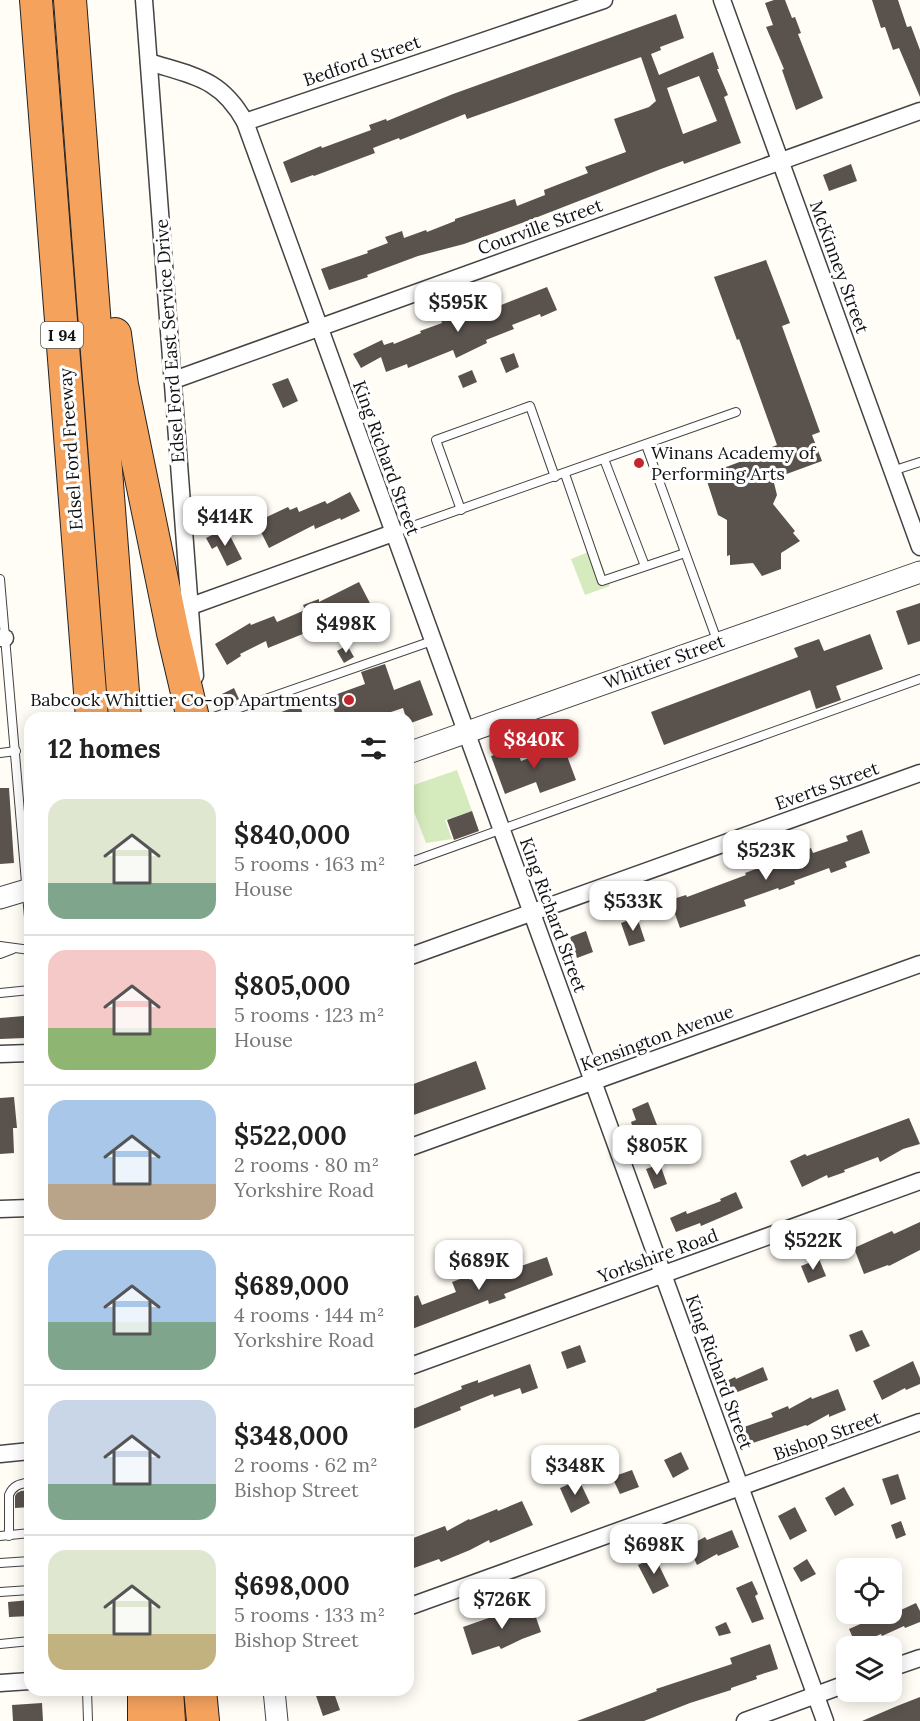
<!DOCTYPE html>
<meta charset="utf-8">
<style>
:root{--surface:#fff;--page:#f2f2f2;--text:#222;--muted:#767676;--line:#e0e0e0;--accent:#c4262e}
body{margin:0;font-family:Lora,serif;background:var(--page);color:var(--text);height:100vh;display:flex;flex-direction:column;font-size:22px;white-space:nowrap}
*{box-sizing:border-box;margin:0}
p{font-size:20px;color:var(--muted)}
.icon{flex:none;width:33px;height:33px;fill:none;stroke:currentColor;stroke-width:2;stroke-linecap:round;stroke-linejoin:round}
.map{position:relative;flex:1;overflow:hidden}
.sheet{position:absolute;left:24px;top:712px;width:390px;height:984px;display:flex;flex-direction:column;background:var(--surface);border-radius:18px;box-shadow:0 3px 15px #0003}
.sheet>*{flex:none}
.fabs{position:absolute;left:836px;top:1558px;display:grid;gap:12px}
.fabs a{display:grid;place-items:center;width:66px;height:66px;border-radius:12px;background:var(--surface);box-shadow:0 3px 15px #0003;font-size:30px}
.price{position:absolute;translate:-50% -51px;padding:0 14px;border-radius:12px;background:#fff;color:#222;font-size:20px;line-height:39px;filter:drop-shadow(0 2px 3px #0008)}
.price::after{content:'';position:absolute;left:50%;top:36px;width:18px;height:14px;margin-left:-9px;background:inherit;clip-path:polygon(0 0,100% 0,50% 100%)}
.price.current{background:var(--accent);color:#fff}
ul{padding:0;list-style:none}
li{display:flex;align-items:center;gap:18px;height:150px;padding:0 24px}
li+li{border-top:2px solid var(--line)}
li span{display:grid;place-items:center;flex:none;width:168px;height:120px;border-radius:18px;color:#555}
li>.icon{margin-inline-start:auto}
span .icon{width:72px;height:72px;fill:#fffc;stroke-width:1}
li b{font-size:26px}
h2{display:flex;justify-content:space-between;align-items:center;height:72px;padding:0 24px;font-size:26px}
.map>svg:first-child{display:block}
</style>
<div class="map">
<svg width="920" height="1721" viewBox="0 0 920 1721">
<rect width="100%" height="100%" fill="#fffdf5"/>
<!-- green -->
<g fill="#d5ebbd">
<polygon points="596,549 610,586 585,595 571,559"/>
<polygon points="457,770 472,811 445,820 452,839 426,843 408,796 408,787"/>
</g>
<!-- building -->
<g fill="#5a524d" fill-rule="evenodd">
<polygon points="774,0 785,0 792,18 795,17 801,33 798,34 823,98 796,110 782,70 784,69 766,27 773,25 765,3"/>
<polygon points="872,0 898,0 907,27 911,26 920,50 920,97 899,48 893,50 885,27 881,28"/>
<path d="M676 14 684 38 660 47 661 50 651 54 659 75 713 52 719 69H717L728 95 724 97 741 143 684 164 683 161 661 169 530 220 464 244 418 256 367 275 368 277 329 290 321 269 368 253 367 251 388 243 385 237 402 231 404 238 426 230 427 232 455 221V219L515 199 517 206 545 195 544 190 588 173 585 167 626 152 614 119 649 107 656 101 641 57 467 119 465 114 400 140 399 138 373 148 375 153 314 176 313 175 291 183 283 162 321 146 322 148 371 130 369 125 386 119 387 121 453 94ZM699 76 717 121 683 134 667 88Z"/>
<polygon points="851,164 857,181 829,191 823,175"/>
<polygon points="766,260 790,323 782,326 820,432 812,435 822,461 773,479 777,495 773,504 795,531 793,533 800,541 781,553 781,569 762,576 753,563 730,565 730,555 727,556 727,520 718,515 705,475 750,458 750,456 777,445 739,339 737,340 714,277"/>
<polygon points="547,287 557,310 541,317 540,314 512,325 514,329 486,340 487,343 456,358 453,350 408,368 407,364 386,372 381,357 361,368 353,354 382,340 384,345 393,342 394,344 421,333 420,331 442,323 441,320 458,313 460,320 480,310 481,313"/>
<polygon points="514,353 519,367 506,373 500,358"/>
<polygon points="472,370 477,382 463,388 458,376"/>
<polygon points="288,378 298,401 283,408 272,384"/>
<polygon points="350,492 360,511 341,520 340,518 315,529 314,525 269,548 256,522 288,507 290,510 297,507 299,512 325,501 327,504"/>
<polygon points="226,528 242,559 227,566 217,546 212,549 206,538"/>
<polygon points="359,582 373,609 352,619 354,621 339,629 335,621 268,648 266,641 240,654 241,656 227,665 215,644 250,623 251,625 274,616 277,622 305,610 303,605 319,599 319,602"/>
<polygon points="920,603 920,641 908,645 896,611"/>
<polygon points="870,634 883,669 836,686 841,700 816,709 810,690 664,745 651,712 798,657 794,648 819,639 824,651"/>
<polygon points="347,645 354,657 344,663 337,651"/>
<polygon points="385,664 394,690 420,680 433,715 408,724 403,708 373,718 337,718 329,697 365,684 361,672"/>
<polygon points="234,688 239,699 227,705 222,694"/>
<polygon points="300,705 304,718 268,718 268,717"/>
<polygon points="563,745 576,780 540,793 536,782 505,794 491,756 516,748 521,761"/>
<polygon points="0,788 9,788 14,863 0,864"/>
<polygon points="472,811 479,831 454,840 447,820"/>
<polygon points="862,830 870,853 845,862 847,867 831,873 829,868 794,881 795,884 779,890 778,888 744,900 746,906 680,928 670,900 686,895 687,897 746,875 745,873 761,867 762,869 796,857 795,854 811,848 813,853 848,841 846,836"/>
<polygon points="637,917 645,941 629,946 621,923"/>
<polygon points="586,931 593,952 577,958 570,937"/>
<polygon points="24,1016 25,1038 0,1039 0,1018"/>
<polygon points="476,1061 486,1089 408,1117 408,1086"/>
<polygon points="14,1097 17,1128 13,1128 14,1153 0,1154 0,1098"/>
<polygon points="648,1102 657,1125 635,1134 631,1122 636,1120 632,1109"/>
<polygon points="909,1118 920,1144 903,1149 880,1162 878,1157 844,1170 845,1172 828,1178 827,1175 802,1187 790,1161 805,1154 807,1156"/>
<polygon points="660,1164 667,1184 654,1189 646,1169"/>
<polygon points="736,1192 743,1208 701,1226 700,1223 676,1232 670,1218 686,1211 687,1214 721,1201 720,1199"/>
<polygon points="920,1222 920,1250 889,1266 888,1265 864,1274 854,1248 892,1231 894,1234"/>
<polygon points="547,1257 553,1275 504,1294 506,1298 489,1304 488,1300 412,1329 408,1319 408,1299 418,1295 422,1305 456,1292 452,1282 468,1276 470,1280 502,1268 501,1264 517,1258 521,1266"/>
<polygon points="819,1259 826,1276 808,1283 801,1266"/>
<polygon points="862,1330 870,1346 856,1352 849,1335"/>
<polygon points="580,1345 586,1362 567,1369 561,1352"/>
<polygon points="913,1361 920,1378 920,1384 906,1390 905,1388 882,1400 873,1381"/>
<polygon points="530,1364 538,1388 522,1394 520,1388 494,1397 493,1394 460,1407 461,1410 408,1431 408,1411 462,1389 461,1386 478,1380 478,1383"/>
<polygon points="763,1367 768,1380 730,1395 724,1382 735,1377 736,1379"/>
<polygon points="838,1389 846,1410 829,1417 829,1414 807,1426 806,1425 750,1444 744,1427 773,1417 771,1413 788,1406 789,1409 811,1397 812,1399"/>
<polygon points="681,1452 689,1469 673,1478 664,1460"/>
<polygon points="632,1470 639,1487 620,1494 612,1477"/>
<polygon points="898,1474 906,1499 891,1505 882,1479"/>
<polygon points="579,1480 590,1503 571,1513 560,1488"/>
<polygon points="844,1487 854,1505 835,1516 825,1498"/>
<polygon points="30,1490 30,1507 15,1508 15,1496 17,1493 21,1491"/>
<polygon points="522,1501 533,1525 490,1543 489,1540 470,1550 441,1562 439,1559 414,1568 408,1552 408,1540 445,1526 447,1531 469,1519 470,1520 497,1509 498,1511"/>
<polygon points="795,1507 807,1531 790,1540 778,1516"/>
<polygon points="901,1521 906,1535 896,1539 891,1525"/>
<polygon points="732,1530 739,1547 718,1556 717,1554 697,1565 688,1546 705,1537 707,1540"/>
<polygon points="655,1557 669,1586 653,1594 638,1565"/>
<polygon points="807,1559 816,1574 801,1582 793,1568"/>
<polygon points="752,1581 758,1594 755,1596 764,1619 752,1623 736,1588"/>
<polygon points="30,1600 30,1616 9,1617 8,1602"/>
<polygon points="531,1603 541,1632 522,1639 501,1649 499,1646 472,1655 463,1627"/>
<polygon points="916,1603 920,1611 920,1622 905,1628 904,1626 882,1636 881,1634 856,1645 849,1629 874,1618 872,1614 892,1614"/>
<polygon points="726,1622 731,1633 719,1636 715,1627"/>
<polygon points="770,1644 778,1669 756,1676 757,1679 731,1688 731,1690 690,1703 644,1721 577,1721 657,1691 656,1689 732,1664 730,1658"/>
<polygon points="314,1690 333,1690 340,1710 323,1716"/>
<polygon points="920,1697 920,1721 862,1721 897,1706"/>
<polygon points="42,1703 43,1721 13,1721 12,1705"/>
</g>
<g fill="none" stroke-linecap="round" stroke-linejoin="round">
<defs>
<g id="service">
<polyline points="646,445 718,643"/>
<polyline points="604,459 645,566"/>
<polyline points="892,471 920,462"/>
<polyline points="565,474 602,581 685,553"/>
<polyline points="461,510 436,440 530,406 555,477"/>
<polyline points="393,533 736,412"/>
<polyline points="0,579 30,929"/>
<polyline points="211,718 432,641"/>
<polyline points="0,753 16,751"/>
<polyline points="408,863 920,679"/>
<polyline points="0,946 30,950"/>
<polyline points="0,954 13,949"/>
<polyline points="0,993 30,990"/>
<polyline points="0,1536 30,1533"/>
<path d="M9 1536V1495C13 1485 20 1484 30 1482"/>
<polyline points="0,1563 30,1561"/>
<polyline points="0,1592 30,1590"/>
<polyline points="0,1644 30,1641"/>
<polyline points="87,1690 88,1721"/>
</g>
<g id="minor">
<polyline points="144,0 195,676"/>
<polyline points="722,0 920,547"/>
<path d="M149 62C193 76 221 78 245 122L825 1721"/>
<polyline points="245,122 604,0"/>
<polyline points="174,380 920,111"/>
<polyline points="191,606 393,533"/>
<polyline points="0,638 5,638"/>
<polyline points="408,957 920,773"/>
<polyline points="0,1054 30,1053"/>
<polyline points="408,1148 920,964"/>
<polyline points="0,1209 30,1208"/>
<polyline points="408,1367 920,1181"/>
<polyline points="0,1454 30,1451"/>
<polyline points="408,1607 920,1422"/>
<polyline points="891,1668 920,1658"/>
<polyline points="0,1683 30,1681"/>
<polyline points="745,1721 846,1684"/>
</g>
<g id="tertiary">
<polyline points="408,753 920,572"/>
<polyline points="0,898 30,889"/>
<polyline points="274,1690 277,1721"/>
</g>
<g id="motorway">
<polyline points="36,0 92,718"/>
<polyline points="70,0 125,718"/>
<polyline points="115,334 122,385 173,633 193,718"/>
<polyline points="167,1690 169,1721"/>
<polyline points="200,1690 203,1721"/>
<polyline points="144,1721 144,1690"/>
</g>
</defs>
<!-- service casing -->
<use href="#service" stroke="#444" stroke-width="10"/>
<!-- minor casing -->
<use href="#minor" stroke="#444" stroke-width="19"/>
<!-- tertiary casing -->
<use href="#tertiary" stroke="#444" stroke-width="23"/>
<!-- motorway casing -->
<use href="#motorway" stroke="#222" stroke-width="34"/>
<!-- service -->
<use href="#service" stroke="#fff" stroke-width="8"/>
<!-- minor -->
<use href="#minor" stroke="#fff" stroke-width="16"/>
<!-- tertiary -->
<use href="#tertiary" stroke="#fff" stroke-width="21"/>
<!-- motorway -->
<use href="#motorway" stroke="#f5a25d" stroke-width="32"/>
</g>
<!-- markers -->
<g fill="#c4262e" stroke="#fff" stroke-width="2">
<circle cx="639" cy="463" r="6"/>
<circle cx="349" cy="700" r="6"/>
</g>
<g text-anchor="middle" stroke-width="6" stroke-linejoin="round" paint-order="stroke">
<!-- shield labels -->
<rect fill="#fff" stroke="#585858" stroke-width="1.5" x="41" y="322" width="42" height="26" rx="4.5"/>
<g font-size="16" font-weight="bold" fill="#111">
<text x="62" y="341">I 94</text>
</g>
<!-- street labels -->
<g font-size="18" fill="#111" stroke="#fff">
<text transform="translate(362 61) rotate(-19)" y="6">Bedford Street</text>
<text transform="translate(540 227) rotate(-20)" y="6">Courville Street</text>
<text transform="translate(839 267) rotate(70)" y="6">McKinney Street</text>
<text transform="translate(170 341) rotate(-94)" y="6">Edsel Ford East Service Drive</text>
<text transform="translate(71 449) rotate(-94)" y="6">Edsel Ford Freeway</text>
<text transform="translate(386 458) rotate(70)" y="6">King Richard Street</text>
<text transform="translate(664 662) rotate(-20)" y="6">Whittier Street</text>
<text transform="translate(827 786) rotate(-20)" y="6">Everts Street</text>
<text transform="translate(553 915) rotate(70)" y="6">King Richard Street</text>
<text transform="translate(657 1038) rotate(-20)" y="6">Kensington Avenue</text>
<text transform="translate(658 1256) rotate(-20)" y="6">Yorkshire Road</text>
<text transform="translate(719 1372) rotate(70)" y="6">King Richard Street</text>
<text transform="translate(827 1436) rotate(-20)" y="6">Bishop Street</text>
</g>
<!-- poi labels -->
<g font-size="18" fill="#111" stroke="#fff" text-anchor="start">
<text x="651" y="459">Winans Academy of<tspan x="651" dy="21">Performing Arts</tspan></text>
<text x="337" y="706" text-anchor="end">Babcock Whittier Co-op Apartments</text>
</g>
</g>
</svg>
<div class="fabs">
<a><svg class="icon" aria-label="locate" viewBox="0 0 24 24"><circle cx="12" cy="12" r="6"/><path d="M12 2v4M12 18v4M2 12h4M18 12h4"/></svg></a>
<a><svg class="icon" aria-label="layers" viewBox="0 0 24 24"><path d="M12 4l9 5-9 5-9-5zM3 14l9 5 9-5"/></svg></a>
</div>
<b class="price" style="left:458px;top:333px">$595K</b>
<b class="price" style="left:225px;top:547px">$414K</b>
<b class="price" style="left:346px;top:654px">$498K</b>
<b class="price current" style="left:534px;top:770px">$840K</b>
<b class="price" style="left:766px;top:881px">$523K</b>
<b class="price" style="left:633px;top:932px">$533K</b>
<b class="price" style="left:657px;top:1176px">$805K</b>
<b class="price" style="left:813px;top:1271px">$522K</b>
<b class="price" style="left:479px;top:1291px">$689K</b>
<b class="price" style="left:575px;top:1496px">$348K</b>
<b class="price" style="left:654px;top:1575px">$698K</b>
<b class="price" style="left:502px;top:1630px">$726K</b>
<section class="sheet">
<h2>12 homes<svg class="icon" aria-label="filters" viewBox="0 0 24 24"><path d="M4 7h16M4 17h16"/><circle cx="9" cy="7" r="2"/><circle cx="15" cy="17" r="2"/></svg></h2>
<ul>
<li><span style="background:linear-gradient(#dfe7d0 70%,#7fa58c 0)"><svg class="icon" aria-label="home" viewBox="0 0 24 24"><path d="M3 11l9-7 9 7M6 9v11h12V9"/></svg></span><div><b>$840,000</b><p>5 rooms · 163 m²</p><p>House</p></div></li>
<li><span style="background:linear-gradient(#f6c9c9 65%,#8fb573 0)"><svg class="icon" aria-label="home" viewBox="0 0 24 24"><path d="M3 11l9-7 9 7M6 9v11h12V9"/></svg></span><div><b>$805,000</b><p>5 rooms · 123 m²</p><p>House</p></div></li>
<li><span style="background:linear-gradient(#a9c7e8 70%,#b9a48a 0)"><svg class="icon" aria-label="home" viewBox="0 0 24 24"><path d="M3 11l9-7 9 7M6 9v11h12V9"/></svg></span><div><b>$522,000</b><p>2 rooms · 80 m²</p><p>Yorkshire Road</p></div></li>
<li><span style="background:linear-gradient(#a9c7e8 60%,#7fa58c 0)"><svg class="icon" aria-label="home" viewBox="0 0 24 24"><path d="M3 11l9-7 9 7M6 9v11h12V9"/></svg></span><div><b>$689,000</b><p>4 rooms · 144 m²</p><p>Yorkshire Road</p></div></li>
<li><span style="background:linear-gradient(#c9d6e8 70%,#7fa58c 0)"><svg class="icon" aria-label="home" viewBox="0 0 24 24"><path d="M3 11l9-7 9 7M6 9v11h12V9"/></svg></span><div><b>$348,000</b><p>2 rooms · 62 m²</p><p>Bishop Street</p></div></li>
<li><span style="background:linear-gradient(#dfe7d0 70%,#c2b280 0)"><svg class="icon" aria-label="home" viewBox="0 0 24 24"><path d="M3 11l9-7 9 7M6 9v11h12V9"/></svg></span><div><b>$698,000</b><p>5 rooms · 133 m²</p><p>Bishop Street</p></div></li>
</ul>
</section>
</div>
